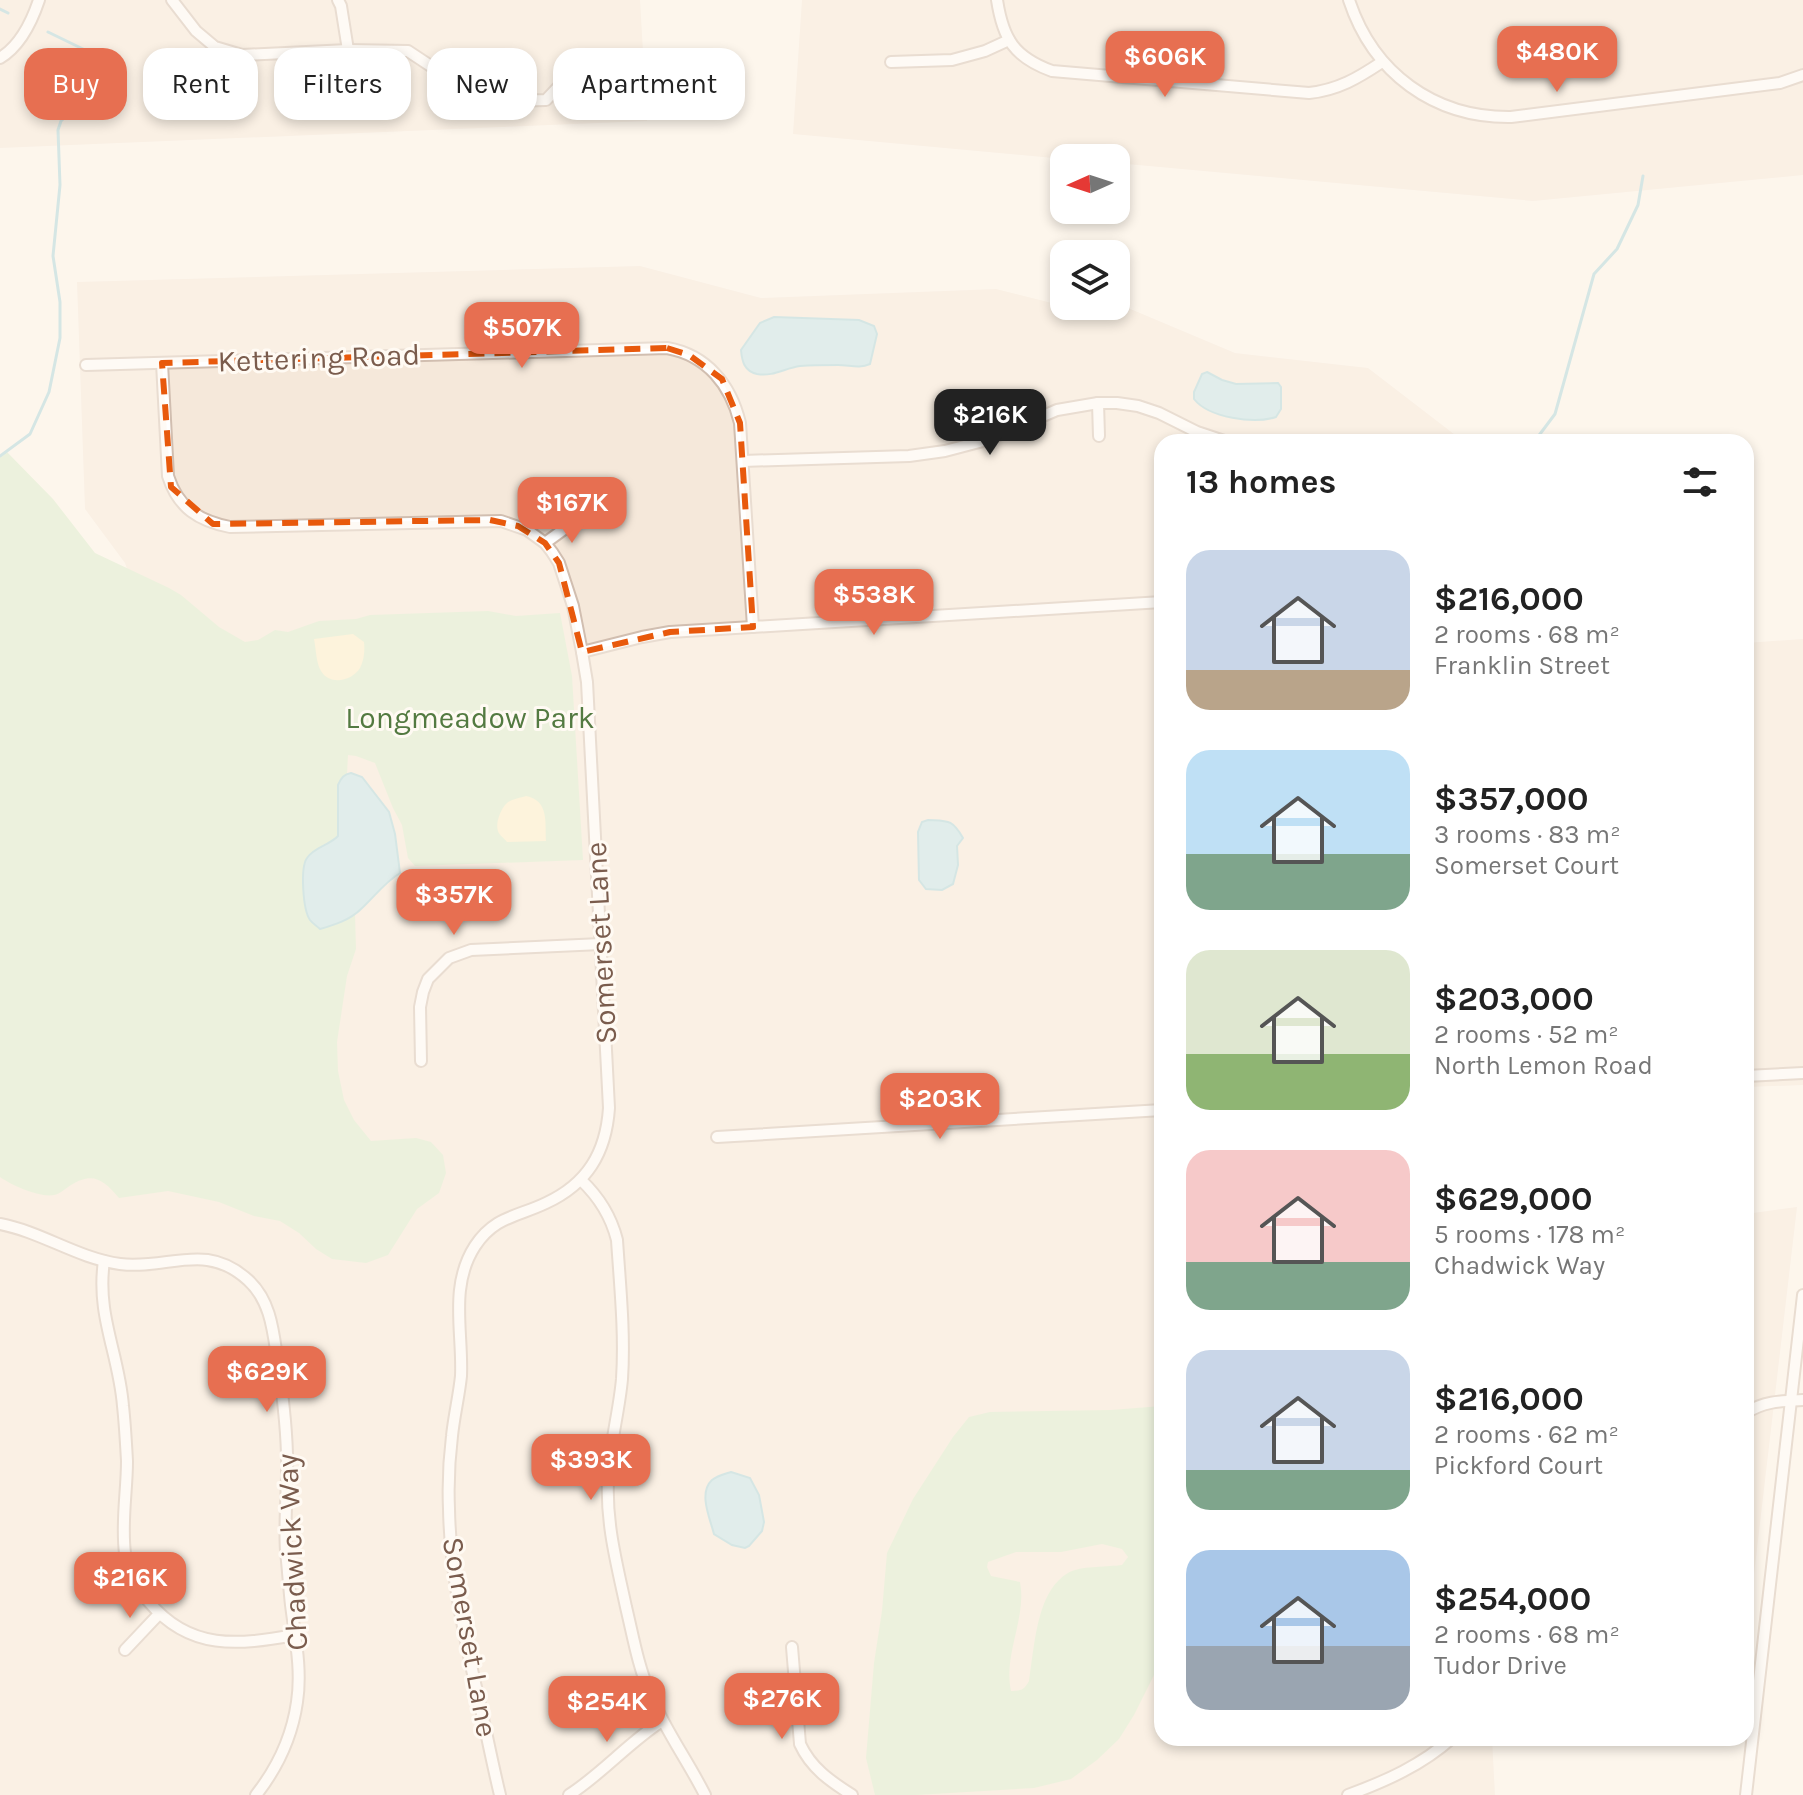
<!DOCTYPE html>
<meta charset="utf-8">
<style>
:root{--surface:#fff;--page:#f6f6f6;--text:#222;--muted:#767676;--accent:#e76f51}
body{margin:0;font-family:Karla,sans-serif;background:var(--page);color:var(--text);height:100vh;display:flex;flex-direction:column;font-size:30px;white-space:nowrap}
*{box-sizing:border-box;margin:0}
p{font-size:26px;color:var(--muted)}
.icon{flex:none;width:44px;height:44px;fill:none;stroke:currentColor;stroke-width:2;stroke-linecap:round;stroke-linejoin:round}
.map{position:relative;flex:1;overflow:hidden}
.details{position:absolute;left:1154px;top:434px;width:600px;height:1312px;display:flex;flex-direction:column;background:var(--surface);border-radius:24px;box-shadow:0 4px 12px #0003}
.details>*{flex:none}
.banner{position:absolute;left:24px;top:48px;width:760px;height:72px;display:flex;gap:16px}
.needle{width:52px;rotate:267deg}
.buttons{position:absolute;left:1050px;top:144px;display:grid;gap:16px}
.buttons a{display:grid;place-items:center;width:80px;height:80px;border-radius:16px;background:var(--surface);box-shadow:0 4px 12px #0003;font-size:40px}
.price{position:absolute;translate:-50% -68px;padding:0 18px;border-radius:16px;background:var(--accent);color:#fff;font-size:26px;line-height:52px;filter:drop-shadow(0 2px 4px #0008)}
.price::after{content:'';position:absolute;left:50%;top:48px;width:24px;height:18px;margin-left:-12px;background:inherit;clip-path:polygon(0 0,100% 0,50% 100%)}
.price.active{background:#222;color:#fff}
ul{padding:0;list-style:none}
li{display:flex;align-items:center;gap:24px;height:200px;padding:0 32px}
li span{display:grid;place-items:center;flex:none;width:224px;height:160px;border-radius:24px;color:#555}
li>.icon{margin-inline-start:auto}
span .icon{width:96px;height:96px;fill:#fffc;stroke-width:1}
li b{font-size:34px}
h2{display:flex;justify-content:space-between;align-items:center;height:96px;padding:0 32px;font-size:34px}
.chip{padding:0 28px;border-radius:24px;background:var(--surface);box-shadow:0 4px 12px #0003;font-size:28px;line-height:72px}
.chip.active{background:var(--accent);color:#fff}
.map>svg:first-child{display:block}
</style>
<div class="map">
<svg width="1803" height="1795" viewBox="0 0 1803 1795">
<rect width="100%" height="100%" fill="#fdf6ec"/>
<!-- residential -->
<g fill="#f5e8da">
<polygon points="0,0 640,0 647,121 0,148"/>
<polygon points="802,0 1803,0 1803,175 1533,201 1116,163 1116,158 1064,159 793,134"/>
<polygon points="640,266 761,298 996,289 1072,308 1128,308 1235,353 1368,368 1463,441 1464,442 1162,442 1162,1738 1492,1738 1495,1795 0,1795 0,1106 227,858 125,563 85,509 77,282"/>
<polygon points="1803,639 1803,1085 1746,1087 1746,643"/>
<polygon points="1797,1207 1746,1643 1746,1214"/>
</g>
<!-- green -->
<g fill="#d8ecc9" fill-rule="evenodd">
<path d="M7 452 53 499 95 553 169 588 181 595 219 627 245 642 258 640 275 630 288 632 319 621 356 619 370 615 488 611 516 616 560 613 572 676 583 860 415 866 408 858 402 825 393 808 375 763 356 756 348 755 347 774 341 778 338 785V836L335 840 326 843 307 857 329 926 345 920 355 914 356 949 347 976 337 1042 338 1071 344 1100 354 1120 371 1141 416 1138 431 1142 443 1155 446 1173 439 1193 417 1209 388 1255 366 1263 332 1259 316 1249 299 1233 280 1221 254 1216 219 1202 168 1191 119 1198C104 1180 93 1171 71 1185 66 1188 60 1194 54 1195 40 1198 11 1185 0 1177V456Z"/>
<path d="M1162 1406V1659L1134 1715 1119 1739 1097 1760 1071 1779 1034 1788 916 1795H875L866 1758 874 1663 882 1611 887 1553 913 1499 953 1437 969 1417 990 1412 1111 1410ZM1102 1544 1122 1549 1128 1557 1122 1565C1108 1567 1084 1566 1072 1571 1036 1587 1035 1646 1029 1681 1024 1690 1021 1691 1011 1691 1003 1654 1027 1618 1020 1582L991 1576 987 1567 988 1562 1016 1552H1061Z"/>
</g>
<!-- sand -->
<g fill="#fcefc7">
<path d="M353 634 364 642C365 651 364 660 360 668 352 681 330 686 321 671 316 663 316 648 314 639Z"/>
<path d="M526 796C549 801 545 821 546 841L507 842C504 838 499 835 498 831 495 823 501 809 506 804 511 799 520 798 526 796Z"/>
</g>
<!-- water -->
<g fill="#bfe3e8" stroke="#a5d3da" stroke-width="2">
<path d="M774 317 859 320 874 326 877 334 870 364C859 369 850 365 838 365 826 365 813 365 800 366 785 368 773 377 757 374 744 371 742 361 741 350L760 323Z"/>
<path d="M1207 372 1222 380 1236 384 1278 383 1281 387V409L1276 417C1254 424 1209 418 1194 399V392L1202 374Z"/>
<path d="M351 773 362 777 389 812 395 834 400 873C385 882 374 897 361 909 350 920 334 925 320 929 317 926 313 924 310 920 303 910 300 868 307 858 314 847 330 845 338 836V785C341 778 344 774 351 773Z"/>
<path d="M928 820C948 821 952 819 963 838L957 846 958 865 953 884 942 890 926 889 919 880 918 832 922 822Z"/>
<path d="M731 1472 750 1478 759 1495 764 1522 762 1531 749 1546 745 1548 732 1545 714 1534C710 1518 698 1493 712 1480 717 1476 725 1474 731 1472Z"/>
</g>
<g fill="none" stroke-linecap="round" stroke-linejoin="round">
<!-- stream -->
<g stroke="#a5d3da" stroke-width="3">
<polyline points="0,9 8,13"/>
<polyline points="1534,442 1555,414 1594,274 1617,249 1638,205 1643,176"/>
<polyline points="0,456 30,434 49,392 60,338 60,302 53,256 60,185 58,130 61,121 95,90 100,77 95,58 85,50 48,32"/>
</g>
<defs>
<g id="street">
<polyline points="172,0 196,31 215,47 242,55 348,50 408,51 479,98 507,101 546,100 562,83"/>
<polyline points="338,0 341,6 348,50"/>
<path d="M997 0C1003 39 1014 57 1052 71L1309 93C1338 90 1358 78 1382 62"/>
<path d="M1349 0C1373 73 1434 118 1511 117L1780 83 1803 75"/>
<path d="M0 58C20 46 32 21 39 0"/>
<polyline points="891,62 952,60 985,51 1009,40"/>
<path d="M162 363 168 476C178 508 199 521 230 527L501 521 527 530 545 543 552 552 559 563 573 606 582 652 587 682 609 1108C606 1153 587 1184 546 1203 517 1217 495 1216 475 1246 449 1286 463 1332 461 1376 459 1396 454 1416 452 1436 449 1460 448 1485 449 1509 450 1568 462 1625 475 1683 484 1720 491 1758 500 1795"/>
<path d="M86 365 667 348C707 355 731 385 740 423L753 627"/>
<polyline points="1098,403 1099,436"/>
<polyline points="743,461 909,456 945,451 987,440 1057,410 1098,403 1117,403 1138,406 1159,413 1197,432 1227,442"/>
<polyline points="545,543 578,519"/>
<polyline points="582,652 642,637 670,632 1162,602"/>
<polyline points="421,1061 420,1007 423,992 428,979 449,958 471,950 601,944"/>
<polyline points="1746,1076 1803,1073"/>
<polyline points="717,1137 1162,1110"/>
<path d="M581 1180C599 1197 611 1216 617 1240 620 1286 625 1333 622 1379 619 1413 609 1447 608 1481 606 1524 617 1565 626 1607 633 1636 638 1666 650 1694 665 1730 688 1761 705 1795"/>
<path d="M0 1224C42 1232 77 1258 120 1264 169 1270 205 1241 248 1280 270 1300 273 1329 277 1357 282 1389 286 1421 287 1454 288 1486 284 1519 286 1551 288 1569 289 1587 291 1605 295 1637 302 1670 297 1702 292 1737 278 1767 256 1795"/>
<path d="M104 1261C96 1315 119 1354 123 1406 125 1424 126 1443 127 1461 127 1492 121 1522 125 1553 128 1571 137 1588 149 1602 190 1651 238 1645 295 1635"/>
<path d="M1746 1413C1764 1401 1782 1401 1803 1400"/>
<path d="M792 1647 800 1744C811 1768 830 1781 852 1795"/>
<polyline points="125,1650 159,1614"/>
<path d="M569 1795C603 1773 629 1742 662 1721"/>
<path d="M1348 1795C1386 1781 1422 1765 1452 1738"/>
<polyline points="1746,1795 1803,1295"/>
</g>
</defs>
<!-- street casing -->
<use href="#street" stroke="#d1beb0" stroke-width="14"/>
<!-- street -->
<use href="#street" stroke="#fff" stroke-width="10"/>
</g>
<!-- marked area -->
<path d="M0 0H1803V1795H0ZM667 348 689 355 722 379 740 423 753 627 670 632 582 652 559 563 545 543 518 526 490 520 213 524 171 487 162 363Z" fill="#fdf6ec" fill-opacity=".55" fill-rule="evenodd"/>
<path fill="none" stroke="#e8590c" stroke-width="6" stroke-dasharray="16 10" stroke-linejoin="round" d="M667 348 689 355 722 379 740 423 753 627 670 632 582 652 559 563 545 543 518 526 490 520 213 524 171 487 162 363Z"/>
<g text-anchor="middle" stroke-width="6" stroke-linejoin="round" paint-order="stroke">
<!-- street labels -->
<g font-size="30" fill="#7a5c4d" stroke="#fffaf3">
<text transform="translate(319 358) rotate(-2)" y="10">Kettering Road</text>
<text transform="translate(601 943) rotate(-93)" y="10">Somerset Lane</text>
<text transform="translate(292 1552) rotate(-93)" y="10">Chadwick Way</text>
<text transform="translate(470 1637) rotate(80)" y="10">Somerset Lane</text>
</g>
<!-- park labels -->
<g font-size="30" fill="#537a41" stroke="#fffaf3">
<text x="470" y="728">Longmeadow Park</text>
</g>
</g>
</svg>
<div class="buttons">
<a><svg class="needle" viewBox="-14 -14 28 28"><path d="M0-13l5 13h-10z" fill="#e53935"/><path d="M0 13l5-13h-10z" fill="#767676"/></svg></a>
<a><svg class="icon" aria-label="layers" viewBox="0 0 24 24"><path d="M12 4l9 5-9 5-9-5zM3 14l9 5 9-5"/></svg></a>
</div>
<b class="price" style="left:1557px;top:94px">$480K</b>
<b class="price" style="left:1165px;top:99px">$606K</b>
<b class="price" style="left:522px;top:370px">$507K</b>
<b class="price active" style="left:990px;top:457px">$216K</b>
<b class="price" style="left:572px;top:545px">$167K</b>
<b class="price" style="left:874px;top:637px">$538K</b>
<b class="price" style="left:454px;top:937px">$357K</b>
<b class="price" style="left:940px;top:1141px">$203K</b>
<b class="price" style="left:267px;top:1414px">$629K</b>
<b class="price" style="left:591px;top:1502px">$393K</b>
<b class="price" style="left:130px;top:1620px">$216K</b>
<b class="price" style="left:782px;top:1741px">$276K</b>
<b class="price" style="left:607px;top:1744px">$254K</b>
<div class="banner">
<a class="chip active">Buy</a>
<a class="chip">Rent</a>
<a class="chip">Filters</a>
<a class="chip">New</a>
<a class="chip">Apartment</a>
</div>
<section class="details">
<h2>13 homes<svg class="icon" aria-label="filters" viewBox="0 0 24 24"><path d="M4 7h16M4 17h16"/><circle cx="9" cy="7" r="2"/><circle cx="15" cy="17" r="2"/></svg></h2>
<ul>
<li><span style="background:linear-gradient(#c9d6e8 75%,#b9a48a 0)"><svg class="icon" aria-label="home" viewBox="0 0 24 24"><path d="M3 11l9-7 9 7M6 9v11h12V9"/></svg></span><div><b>$216,000</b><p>2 rooms · 68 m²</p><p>Franklin Street</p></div></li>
<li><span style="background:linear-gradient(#bfe0f5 65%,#7fa58c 0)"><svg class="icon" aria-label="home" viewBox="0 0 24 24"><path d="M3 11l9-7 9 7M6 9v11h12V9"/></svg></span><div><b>$357,000</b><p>3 rooms · 83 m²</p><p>Somerset Court</p></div></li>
<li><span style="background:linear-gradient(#dfe7d0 65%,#8fb573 0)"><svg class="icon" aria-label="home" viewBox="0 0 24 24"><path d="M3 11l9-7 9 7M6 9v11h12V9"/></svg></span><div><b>$203,000</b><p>2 rooms · 52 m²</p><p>North Lemon Road</p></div></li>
<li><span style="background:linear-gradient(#f6c9c9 70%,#7fa58c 0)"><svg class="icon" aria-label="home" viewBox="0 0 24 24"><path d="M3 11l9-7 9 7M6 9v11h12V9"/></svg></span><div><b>$629,000</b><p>5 rooms · 178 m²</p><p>Chadwick Way</p></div></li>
<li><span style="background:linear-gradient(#c9d6e8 75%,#7fa58c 0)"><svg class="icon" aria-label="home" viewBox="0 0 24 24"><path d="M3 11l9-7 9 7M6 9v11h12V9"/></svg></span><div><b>$216,000</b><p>2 rooms · 62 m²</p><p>Pickford Court</p></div></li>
<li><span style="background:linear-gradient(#a9c7e8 60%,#9aa5b1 0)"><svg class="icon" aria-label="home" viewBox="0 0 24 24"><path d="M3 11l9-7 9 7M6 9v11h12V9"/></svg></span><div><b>$254,000</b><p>2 rooms · 68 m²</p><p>Tudor Drive</p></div></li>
</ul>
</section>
</div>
